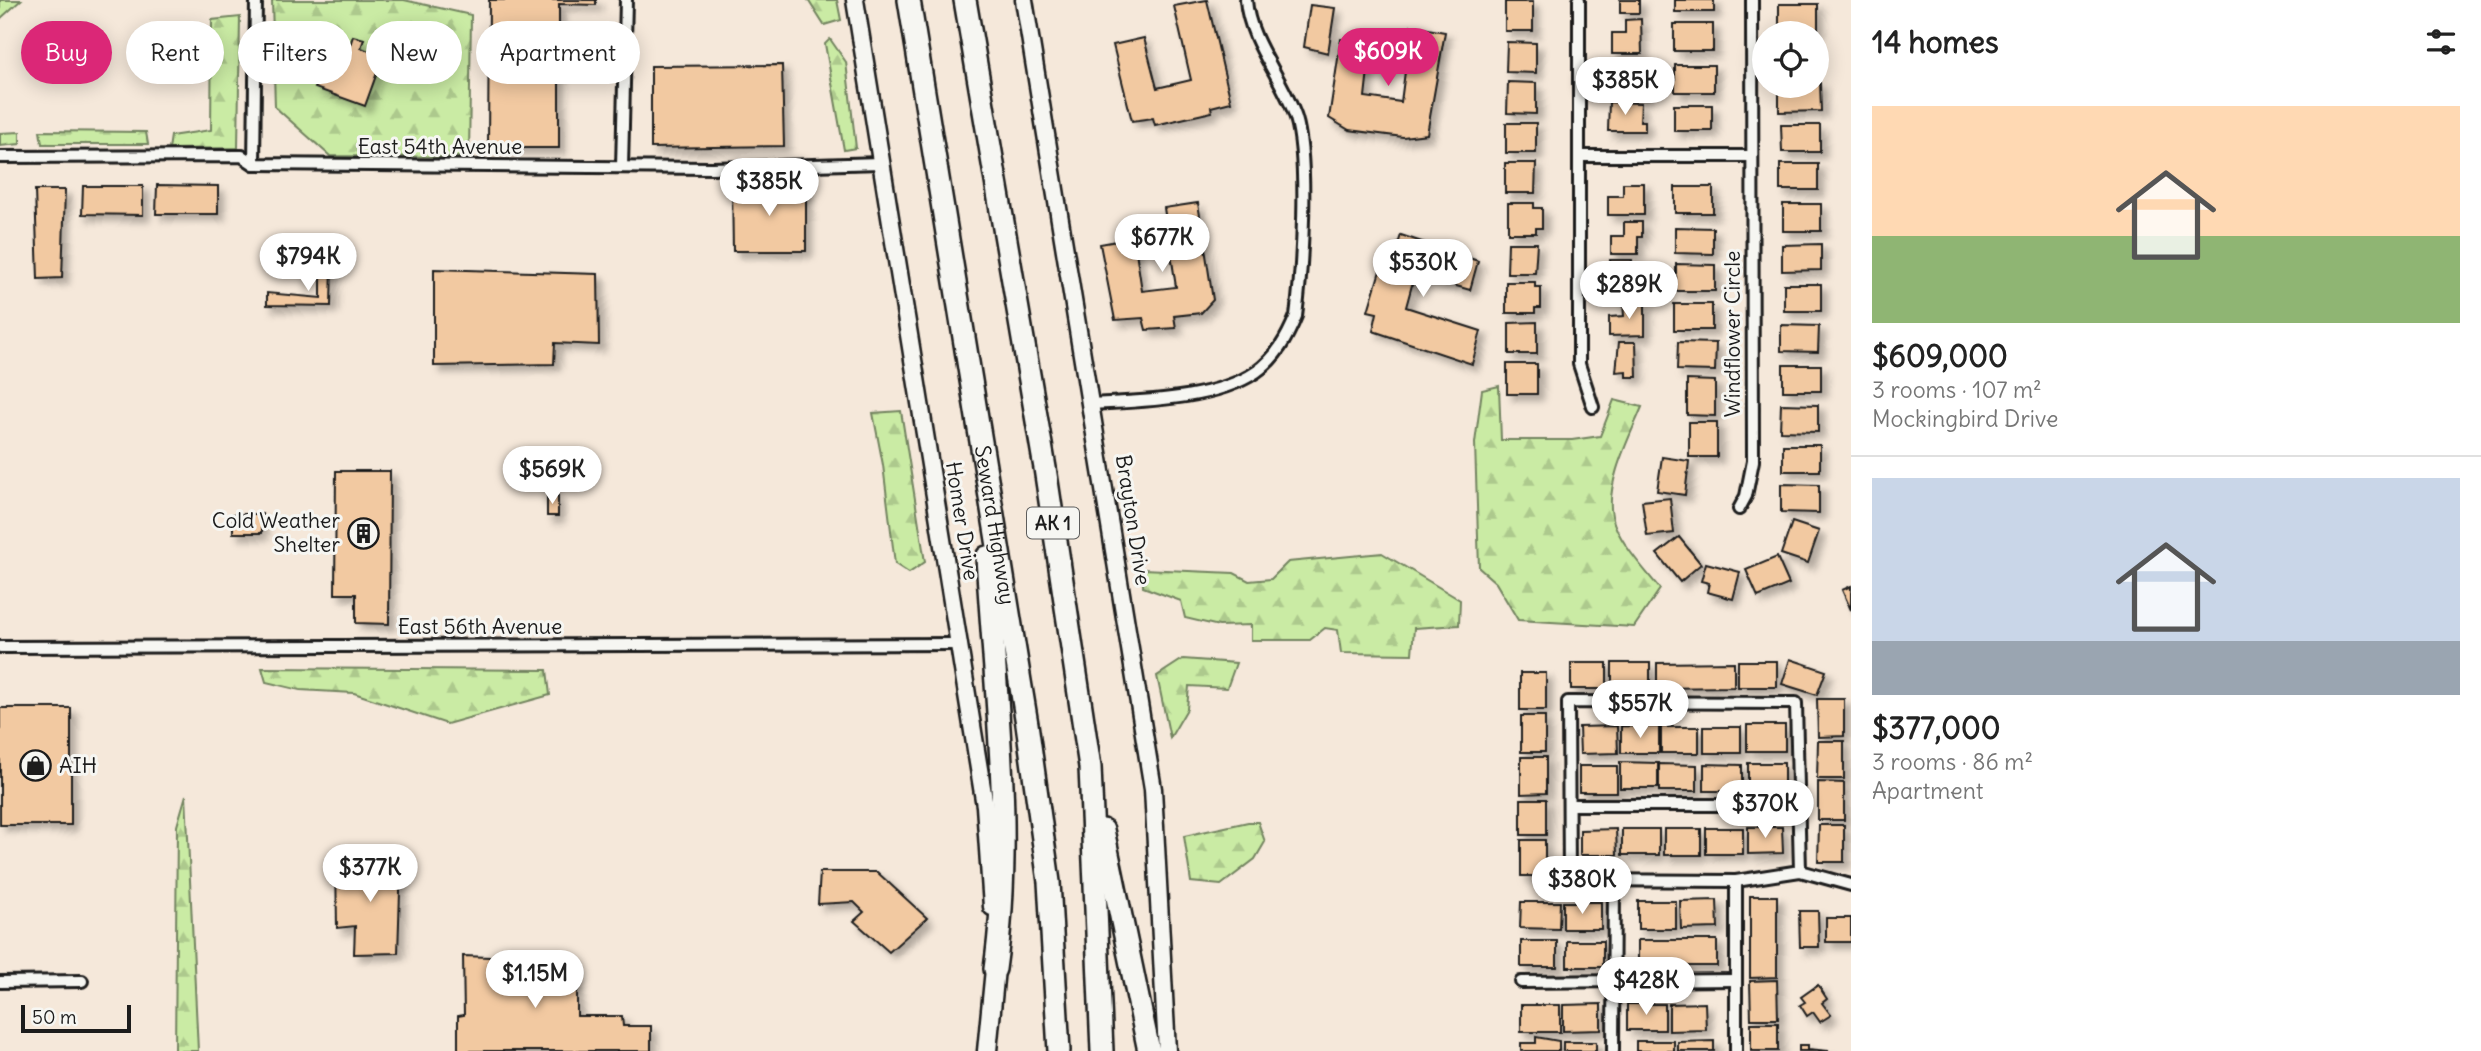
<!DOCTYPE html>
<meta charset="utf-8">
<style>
:root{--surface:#fff;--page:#f6f6f6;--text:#222;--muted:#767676;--line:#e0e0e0;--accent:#db2777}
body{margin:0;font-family:Delius,sans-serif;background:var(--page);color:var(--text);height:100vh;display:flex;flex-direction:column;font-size:26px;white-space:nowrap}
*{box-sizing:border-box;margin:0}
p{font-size:23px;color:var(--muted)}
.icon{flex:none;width:38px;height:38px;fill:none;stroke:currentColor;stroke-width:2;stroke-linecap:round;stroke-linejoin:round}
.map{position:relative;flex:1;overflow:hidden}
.panel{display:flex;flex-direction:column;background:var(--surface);width:630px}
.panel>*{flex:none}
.banner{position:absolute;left:21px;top:21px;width:665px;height:63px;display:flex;gap:14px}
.fabs{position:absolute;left:1752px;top:21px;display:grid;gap:14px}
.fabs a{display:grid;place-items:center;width:77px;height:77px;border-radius:50%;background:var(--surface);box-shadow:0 4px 18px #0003;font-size:35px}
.scale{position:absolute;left:21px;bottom:18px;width:110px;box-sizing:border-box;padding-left:7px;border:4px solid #1c1c1c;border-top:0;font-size:19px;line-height:24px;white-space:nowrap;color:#1c1c1c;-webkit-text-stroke:5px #f6f6f2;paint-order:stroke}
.price{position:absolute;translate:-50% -60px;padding:0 16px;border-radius:24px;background:#fff;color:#222;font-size:23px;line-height:46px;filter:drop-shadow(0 2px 4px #0008)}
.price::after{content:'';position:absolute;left:50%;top:42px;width:21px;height:16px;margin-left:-10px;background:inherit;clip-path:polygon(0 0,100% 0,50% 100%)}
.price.on{background:var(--accent);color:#fff}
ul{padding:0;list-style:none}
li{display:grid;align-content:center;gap:14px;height:371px;padding:0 21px}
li+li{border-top:2px solid var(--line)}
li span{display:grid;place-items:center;height:217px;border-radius:0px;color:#555}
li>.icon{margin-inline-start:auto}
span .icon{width:126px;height:126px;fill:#fffc;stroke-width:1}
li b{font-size:30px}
h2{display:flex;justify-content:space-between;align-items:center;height:84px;padding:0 21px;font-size:30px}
.chip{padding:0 24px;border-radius:32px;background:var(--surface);box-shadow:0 4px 18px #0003;font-size:24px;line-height:63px}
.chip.on{background:var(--accent);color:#fff}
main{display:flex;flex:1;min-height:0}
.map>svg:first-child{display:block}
</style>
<main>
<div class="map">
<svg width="1851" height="1051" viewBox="0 0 1851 1051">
<defs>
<pattern id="forest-firs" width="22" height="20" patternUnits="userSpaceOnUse" patternTransform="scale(1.75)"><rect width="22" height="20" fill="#caeba4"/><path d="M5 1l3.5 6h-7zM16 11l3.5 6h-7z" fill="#adc98d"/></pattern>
<filter id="shadow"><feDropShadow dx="6" dy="6" stdDeviation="3.5" flood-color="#0004"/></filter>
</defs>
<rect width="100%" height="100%" fill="#f5e8da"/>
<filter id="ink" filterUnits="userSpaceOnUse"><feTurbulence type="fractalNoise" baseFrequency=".0143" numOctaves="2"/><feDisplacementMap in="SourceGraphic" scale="14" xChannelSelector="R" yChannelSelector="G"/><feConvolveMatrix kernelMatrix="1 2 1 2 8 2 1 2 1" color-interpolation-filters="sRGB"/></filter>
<g filter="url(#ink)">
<!-- forest -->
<g fill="url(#forest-firs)" stroke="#738460" stroke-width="2">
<polygon points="272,0 404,0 471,15 469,157 330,156 275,107"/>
<polygon points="808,0 837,0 841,20 824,25"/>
<polygon points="240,17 238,148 169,149 171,136 211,130 212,20"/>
<polygon points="830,39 846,62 856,148 844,150 825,44"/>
<polygon points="40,131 146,132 148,144 42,144"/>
<polygon points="20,132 20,144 0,146 0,133"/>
<path d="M1499 386 1501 440H1572L1600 436 1614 400 1642 407C1630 436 1605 484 1612 516 1617 540 1645 570 1660 589L1634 627 1518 620 1496 583 1479 568 1475 443 1482 390Z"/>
<polygon points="901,411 925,562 909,573 895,564 883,465 873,413"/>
<polygon points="1382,553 1460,600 1459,625 1414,628 1412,654 1341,653 1338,630 1325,628 1310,640 1251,640 1251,625 1219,626 1185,618 1181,601 1143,587 1143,569 1234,573 1249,581 1271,579 1288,562"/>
<polygon points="1183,659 1236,663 1227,688 1189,686 1187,709 1170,738 1157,676"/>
<polygon points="262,668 547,670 550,695 447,724 354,693 300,690 266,682"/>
<polygon points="186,795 198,1051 175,1051 177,826"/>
<polygon points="1248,822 1258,822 1265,842 1255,859 1221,885 1191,882 1184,836"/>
</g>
<!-- park -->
<polygon fill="#caeba4" stroke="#738460" stroke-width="2" points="0,0 21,0 0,19"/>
<!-- building -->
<g fill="#f2c9a1" stroke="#1c1c1c" stroke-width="2" filter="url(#shadow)">
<polygon points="489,0 596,0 596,5 559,4 559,148 488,148"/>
<polygon points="1207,0 1231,102 1211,107 1212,112 1155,125 1153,118 1132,121 1113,45 1144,38 1157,88 1191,80 1174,6"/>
<rect x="1620" y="0" width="19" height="13"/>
<rect x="1675" y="0" width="39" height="12"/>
<rect x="1505" y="2" width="28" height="29"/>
<rect x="1779" y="4" width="39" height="26"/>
<polygon points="1310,5 1335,8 1328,53 1304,47"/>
<polygon points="1641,19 1642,54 1612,54 1612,33 1625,33 1625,20"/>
<rect x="1674" y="24" width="39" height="27"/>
<polygon points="1411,26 1445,32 1427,134 1403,137 1349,130 1329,118 1341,39 1371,43 1365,97 1401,102"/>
<polygon points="353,36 364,39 361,48 383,56 365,106 315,88 333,38 350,45"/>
<polygon points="1507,42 1536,43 1536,73 1506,72"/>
<polygon points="1613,62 1645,62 1645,95 1627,95 1627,80 1613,80"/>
<polygon points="782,65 784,146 651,148 651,66"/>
<rect x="1675" y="65" width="39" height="27"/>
<polygon points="1508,82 1536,83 1536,114 1507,113"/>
<polygon points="1816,83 1820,83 1821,111 1779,112 1779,86"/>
<polygon points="1609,102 1641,103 1640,121 1645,121 1645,131 1608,131"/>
<rect x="1674" y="105" width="38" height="26"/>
<rect x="1506" y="123" width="30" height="30"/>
<polygon points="1781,125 1820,125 1820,152 1782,152"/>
<polygon points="1505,163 1536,163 1535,193 1505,193"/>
<rect x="1780" y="164" width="38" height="26"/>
<polygon points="1623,183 1644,183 1644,215 1608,215 1608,196 1623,196"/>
<polygon points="806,184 806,251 733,251 732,185"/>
<polygon points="157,185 218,186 218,214 156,214"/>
<polygon points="83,186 143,186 143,215 82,214"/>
<rect x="1675" y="187" width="38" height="26"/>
<polygon points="35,190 65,190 62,278 38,279"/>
<polygon points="1198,203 1213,300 1201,313 1174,316 1176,328 1146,330 1143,318 1115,320 1100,244 1134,238 1142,291 1176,287 1164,208"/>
<polygon points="1508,203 1534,203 1534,208 1542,208 1542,228 1536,228 1536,233 1508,233"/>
<rect x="1783" y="204" width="38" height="27"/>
<polygon points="1624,222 1642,222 1642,237 1638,237 1638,254 1611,254 1611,236 1624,236"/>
<polygon points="1675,227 1713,228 1713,254 1675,253"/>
<polygon points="1401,235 1478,261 1470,290 1415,274 1406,307 1481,331 1472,364 1373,331 1377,313 1368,311 1385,254 1394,257"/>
<polygon points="1508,243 1537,243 1535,273 1507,273"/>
<polygon points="1821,244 1821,270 1782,271 1782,245"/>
<polygon points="1610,260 1632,260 1631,295 1610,294"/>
<polygon points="321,263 332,263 331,306 267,305 267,293 321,298"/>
<polygon points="1676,264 1715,265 1715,291 1676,291"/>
<polygon points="434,269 598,274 599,345 555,343 554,364 434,366"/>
<polygon points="1506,282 1535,282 1535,287 1541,287 1541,308 1535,308 1535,313 1506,313"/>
<rect x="1784" y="284" width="37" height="27"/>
<polygon points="1623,303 1645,303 1645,335 1609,336 1609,317 1624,316"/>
<rect x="1674" y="304" width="38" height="26"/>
<polygon points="1537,322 1537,354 1509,354 1509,323"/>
<polygon points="1781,325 1819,326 1818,352 1781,351"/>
<polygon points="1619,342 1636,342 1637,377 1626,377 1626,371 1616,372"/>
<polygon points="1678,342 1716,343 1715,371 1677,370"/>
<rect x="1507" y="364" width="30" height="30"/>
<rect x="1783" y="365" width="38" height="26"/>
<polygon points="1687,380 1715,381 1715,416 1687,415"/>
<polygon points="1781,404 1818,405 1818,432 1780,431"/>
<rect x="1689" y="422" width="28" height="35"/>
<rect x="1783" y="445" width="37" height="26"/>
<polygon points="1662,457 1689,461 1685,495 1657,491"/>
<polygon points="336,471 390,471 389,624 356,623 356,594 335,594"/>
<polygon points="1781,484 1819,485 1819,513 1781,512"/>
<rect x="547" y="496" width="11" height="20"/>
<polygon points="1670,498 1674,533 1647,536 1642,501"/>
<rect x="233" y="514" width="29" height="19"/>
<polygon points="1792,522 1819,531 1808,563 1781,554"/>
<polygon points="1679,537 1701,564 1680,582 1657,554"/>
<polygon points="1777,557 1789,584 1758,597 1746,570"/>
<polygon points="1706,563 1740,572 1733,599 1707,592 1709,583 1701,581"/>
<polygon points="1851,586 1851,610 1842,590"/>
<polygon points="1790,659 1826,671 1817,695 1782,684"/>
<rect x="1738" y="661" width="39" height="26"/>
<polygon points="1734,662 1734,687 1657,688 1657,663"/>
<rect x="1571" y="663" width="36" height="26"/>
<rect x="1612" y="663" width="38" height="26"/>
<rect x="1520" y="673" width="26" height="37"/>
<polygon points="1817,699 1844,699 1844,736 1818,737"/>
<rect x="0" y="708" width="71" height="117"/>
<rect x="1521" y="716" width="24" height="36"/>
<rect x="1747" y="725" width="38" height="26"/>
<polygon points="1617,726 1618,753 1580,754 1579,727"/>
<polygon points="1621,726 1659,727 1659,753 1621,753"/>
<rect x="1661" y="727" width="38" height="26"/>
<rect x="1704" y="727" width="37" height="26"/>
<polygon points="1818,741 1844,741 1844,779 1817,779"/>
<polygon points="1521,757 1546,757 1546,793 1521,794"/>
<polygon points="1620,762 1658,763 1658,788 1620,788"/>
<rect x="1748" y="763" width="36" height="27"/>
<polygon points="1659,764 1697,765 1697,791 1659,791"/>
<polygon points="1704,764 1742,765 1742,791 1704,791"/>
<rect x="1579" y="766" width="38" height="26"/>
<polygon points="1818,782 1844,783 1844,820 1818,820"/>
<rect x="1521" y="799" width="25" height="36"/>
<polygon points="1819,825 1844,825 1844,862 1818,862"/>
<polygon points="1748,827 1782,827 1783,853 1748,854"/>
<rect x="1706" y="828" width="37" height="26"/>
<polygon points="1616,829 1617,855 1580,855 1580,830"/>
<rect x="1622" y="829" width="37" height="26"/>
<rect x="1664" y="829" width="37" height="26"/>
<rect x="1521" y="840" width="24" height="36"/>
<polygon points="336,860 401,861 398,953 354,954 355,926 337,928"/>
<polygon points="820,872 877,872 927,918 889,952 854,921 864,912 854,902 818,904"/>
<polygon points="1750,896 1777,896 1777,977 1750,978"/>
<polygon points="1717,900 1718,928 1681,929 1680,901"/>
<rect x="1638" y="901" width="38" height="28"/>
<polygon points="1521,902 1560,902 1559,929 1520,928"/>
<rect x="1563" y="902" width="38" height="27"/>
<polygon points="1799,911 1818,911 1819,947 1800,947"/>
<rect x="1826" y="918" width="25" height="24"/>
<rect x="1638" y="940" width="79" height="26"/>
<rect x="1521" y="941" width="36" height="26"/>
<rect x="1567" y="941" width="36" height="26"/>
<polygon points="463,956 577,960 577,1016 622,1016 623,1026 651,1026 651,1051 458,1051 458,1016 464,1015"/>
<polygon points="1777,980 1778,1019 1751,1019 1750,981"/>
<polygon points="1818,985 1827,999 1822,1003 1831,1015 1820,1022 1813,1012 1807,1016 1800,1005 1805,1002 1801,997"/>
<polygon points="1705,1003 1706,1030 1669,1031 1669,1004"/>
<polygon points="1601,1004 1601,1030 1563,1031 1563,1005"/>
<rect x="1627" y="1004" width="38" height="26"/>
<rect x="1521" y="1005" width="39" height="27"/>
<rect x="1751" y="1023" width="27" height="28"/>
<polygon points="1536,1037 1559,1041 1559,1051 1521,1051 1521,1043 1536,1043"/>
<rect x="1636" y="1041" width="38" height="10"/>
<polygon points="1714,1041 1714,1051 1678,1051 1678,1042"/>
<rect x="1563" y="1042" width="33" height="9"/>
<polygon points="1799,1045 1808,1045 1808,1049 1829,1051 1799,1051"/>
</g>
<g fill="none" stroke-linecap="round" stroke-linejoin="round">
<defs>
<g id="street">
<polyline points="1579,0 1579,364 1593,407"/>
<polyline points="1581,156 1752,156"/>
<polyline points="0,157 242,156 254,164 712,168 881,163"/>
<polyline points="254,164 256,0"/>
<polyline points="622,167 626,0"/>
<path d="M1093 404C1141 401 1215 400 1256 372 1276 358 1287 338 1296 316 1302 270 1309 161 1296 118 1283 78 1249 42 1246 0"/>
<polyline points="1739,509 1746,496 1753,461 1752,0"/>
<polyline points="0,647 960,644"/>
<polyline points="1569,805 1799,805"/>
<polyline points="1800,871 1796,703 1568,702 1569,880 1736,881 1800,871 1851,885"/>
<polyline points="0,982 82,981"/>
<polyline points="1521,982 1736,980"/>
<polyline points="1613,1051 1614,880"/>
<polyline points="1736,1051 1736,881"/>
</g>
<g id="secondary">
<polyline points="855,0 985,806 992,907"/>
<polyline points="1024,0 1153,789 1167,1051"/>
</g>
<polyline id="primary" points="987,1051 995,969"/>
<g id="highway">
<path id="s1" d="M909 0 1027 724 1049 882 1059 1051"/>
<polyline points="965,0 1045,468 1090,767 1102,1051"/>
<path d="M987 557C995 693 1014 834 995 969"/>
<polyline points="1103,830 1149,1051"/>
</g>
</defs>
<!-- street casing -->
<use href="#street" stroke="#1c1c1c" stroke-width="16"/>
<!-- secondary casing -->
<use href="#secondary" stroke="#1c1c1c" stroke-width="21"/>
<!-- primary casing -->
<use href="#primary" stroke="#1c1c1c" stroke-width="23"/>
<!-- highway casing -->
<use href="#highway" stroke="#1c1c1c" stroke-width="26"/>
<!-- street -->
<use href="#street" stroke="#f6f6f2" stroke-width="10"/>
<!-- secondary -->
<use href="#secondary" stroke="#f6f6f2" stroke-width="16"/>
<!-- primary -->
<use href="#primary" stroke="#f6f6f2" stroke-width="18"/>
<!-- highway -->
<use href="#highway" stroke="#f6f6f2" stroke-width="21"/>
</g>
</g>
<!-- icons -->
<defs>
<symbol id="building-ring" viewBox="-11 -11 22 22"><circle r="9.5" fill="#f6f6f2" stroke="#1c1c1c" stroke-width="1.5"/><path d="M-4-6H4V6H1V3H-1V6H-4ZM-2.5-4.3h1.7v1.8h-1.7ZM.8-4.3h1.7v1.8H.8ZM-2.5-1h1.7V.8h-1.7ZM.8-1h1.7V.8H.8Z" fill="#1c1c1c"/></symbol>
<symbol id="shop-ring" viewBox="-11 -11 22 22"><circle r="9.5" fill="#f6f6f2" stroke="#1c1c1c" stroke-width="1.5"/><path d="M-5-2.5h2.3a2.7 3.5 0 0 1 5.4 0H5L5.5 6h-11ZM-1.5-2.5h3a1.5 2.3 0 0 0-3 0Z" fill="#1c1c1c"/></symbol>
</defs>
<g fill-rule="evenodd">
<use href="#building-ring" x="346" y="516" width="35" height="35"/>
<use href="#shop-ring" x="18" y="748" width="35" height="35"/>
</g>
<g text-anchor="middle" stroke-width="6" stroke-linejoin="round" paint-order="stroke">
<!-- shield labels -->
<rect fill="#f6f6f2" stroke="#5d5d5c" stroke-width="2" x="1027" y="507.5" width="52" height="31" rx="5"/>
<g font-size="19" font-weight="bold" fill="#1c1c1c">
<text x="1053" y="530">AK 1</text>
</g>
<!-- street labels -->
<g font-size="21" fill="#1c1c1c" stroke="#f6f6f2">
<text x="440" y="154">East 54th Avenue</text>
<text transform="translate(1733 334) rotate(-90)" y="7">Windflower Circle</text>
<text transform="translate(1133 520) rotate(81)" y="7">Brayton Drive</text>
<text transform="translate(962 521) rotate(81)" y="7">Homer Drive</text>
<text dy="7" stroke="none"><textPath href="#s1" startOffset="532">Seward Highway</textPath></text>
<text x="480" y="634">East 56th Avenue</text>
</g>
<!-- poi labels -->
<g font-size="21" fill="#1c1c1c" stroke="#f6f6f2" text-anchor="end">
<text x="340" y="528">Cold Weather<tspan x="340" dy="24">Shelter</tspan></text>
<text x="59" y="773" text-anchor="start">AIH</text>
</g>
</g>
</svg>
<div class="fabs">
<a><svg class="icon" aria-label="locate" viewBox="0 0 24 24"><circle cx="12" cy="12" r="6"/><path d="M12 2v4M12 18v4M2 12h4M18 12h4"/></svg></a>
</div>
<div class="scale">50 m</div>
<b class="price on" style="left:1388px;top:88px">$609K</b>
<b class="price" style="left:1625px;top:117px">$385K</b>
<b class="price" style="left:769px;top:218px">$385K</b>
<b class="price" style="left:1162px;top:274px">$677K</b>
<b class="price" style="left:308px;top:293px">$794K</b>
<b class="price" style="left:1423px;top:299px">$530K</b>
<b class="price" style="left:1629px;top:321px">$289K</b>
<b class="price" style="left:552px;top:506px">$569K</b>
<b class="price" style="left:1640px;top:740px">$557K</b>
<b class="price" style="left:1765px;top:840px">$370K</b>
<b class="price" style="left:370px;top:904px">$377K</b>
<b class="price" style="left:1582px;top:916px">$380K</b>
<b class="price" style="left:535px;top:1010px">$1.15M</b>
<b class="price" style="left:1646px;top:1017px">$428K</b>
<div class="banner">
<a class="chip on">Buy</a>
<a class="chip">Rent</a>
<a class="chip">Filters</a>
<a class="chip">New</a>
<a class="chip">Apartment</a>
</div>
</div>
<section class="panel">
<h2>14 homes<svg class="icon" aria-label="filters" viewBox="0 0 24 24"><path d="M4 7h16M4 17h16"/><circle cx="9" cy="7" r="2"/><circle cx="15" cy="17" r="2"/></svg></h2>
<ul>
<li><span style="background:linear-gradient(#ffd9b3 60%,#8fb573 0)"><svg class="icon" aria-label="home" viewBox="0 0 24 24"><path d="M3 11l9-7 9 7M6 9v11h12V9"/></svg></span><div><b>$609,000</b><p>3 rooms · 107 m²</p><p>Mockingbird Drive</p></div></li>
<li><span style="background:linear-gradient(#c9d6e8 75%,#9aa5b1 0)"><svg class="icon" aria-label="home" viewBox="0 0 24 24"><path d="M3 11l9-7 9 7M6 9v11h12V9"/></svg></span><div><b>$377,000</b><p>3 rooms · 86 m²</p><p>Apartment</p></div></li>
</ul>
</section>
</main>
